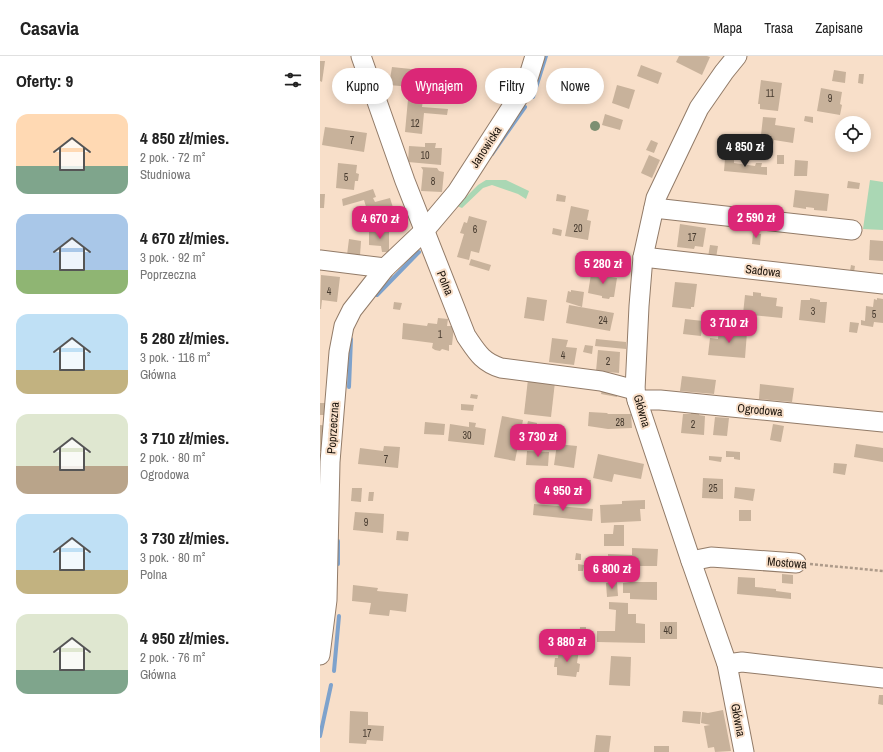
<!DOCTYPE html>
<html lang="pl">
<meta charset="utf-8">
<style>
:root{--surface:#fff;--page:#f2f2f2;--text:#222;--muted:#767676;--line:#e0e0e0;--accent:#db2777}
body{margin:0;font-family:"Archivo Narrow",sans-serif;background:var(--page);color:var(--text);height:100vh;display:flex;flex-direction:column;font-size:15px;white-space:nowrap}
*{box-sizing:border-box;margin:0}
p{font-size:13px;color:var(--muted)}
.icon{flex:none;width:22px;height:22px;fill:none;stroke:currentColor;stroke-width:2;stroke-linecap:round;stroke-linejoin:round}
.map{position:relative;flex:1;overflow:hidden}
.panel{display:flex;flex-direction:column;background:var(--surface);width:320px}
.panel>*{flex:none}
.hud{position:absolute;left:12px;top:12px;width:380px;height:36px;display:flex;gap:8px}
.fabs{position:absolute;left:515px;top:60px;display:grid;gap:8px}
.fabs a{display:grid;place-items:center;width:36px;height:36px;border-radius:50%;background:var(--surface);box-shadow:0 2px 10px #0003;font-size:20px}
.price{position:absolute;translate:-50% -34px;padding:0 9px;border-radius:8px;background:var(--accent);color:#fff;font-size:13px;line-height:26px;filter:drop-shadow(0 1px 2px #0008)}
.price::after{content:'';position:absolute;left:50%;top:24px;width:12px;height:9px;margin-left:-6px;background:inherit;clip-path:polygon(0 0,100% 0,50% 100%)}
.price.active{background:#222;color:#fff}
ul{padding:0;list-style:none}
li{display:flex;align-items:center;gap:12px;height:100px;padding:0 16px}
li span{display:grid;place-items:center;flex:none;width:112px;height:80px;border-radius:12px;color:#555}
li>.icon{margin-inline-start:auto}
span .icon{width:48px;height:48px;fill:#fffc;stroke-width:1}
li b{font-size:17px}
h2{display:flex;justify-content:space-between;align-items:center;height:48px;padding:0 16px;font-size:17px}
.tag{padding:0 14px;border-radius:18px;background:var(--surface);box-shadow:0 2px 10px #0003;font-size:14px;line-height:36px}
.tag.active{background:var(--accent);color:#fff}
header{display:flex;align-items:center;gap:24px;box-sizing:border-box;height:56px;padding:0 20px;background:var(--surface);border-bottom:1px solid var(--line)}
header strong{font-size:19px}
nav{display:flex;gap:22px;margin-inline-start:auto;font-size:14px}
main{display:flex;flex:1;min-height:0}
.map>svg:first-child{display:block}
</style>
<header>
<strong>Casavia</strong>
<nav><a>Mapa</a><a>Trasa</a><a>Zapisane</a></nav>
</header>
<main>
<section class="panel">
<h2>Oferty: 9<svg class="icon" aria-label="filters" viewBox="0 0 24 24"><path d="M4 7h16M4 17h16"/><circle cx="9" cy="7" r="2"/><circle cx="15" cy="17" r="2"/></svg></h2>
<ul>
<li><span style="background:linear-gradient(#ffd9b3 65%,#7fa58c 0)"><svg class="icon" aria-label="home" viewBox="0 0 24 24"><path d="M3 11l9-7 9 7M6 9v11h12V9"/></svg></span><div><b>4 850 zł/mies.</b><p>2 pok. · 72 m²</p><p>Studniowa</p></div></li>
<li><span style="background:linear-gradient(#a9c7e8 70%,#8fb573 0)"><svg class="icon" aria-label="home" viewBox="0 0 24 24"><path d="M3 11l9-7 9 7M6 9v11h12V9"/></svg></span><div><b>4 670 zł/mies.</b><p>3 pok. · 92 m²</p><p>Poprzeczna</p></div></li>
<li><span style="background:linear-gradient(#bfe0f5 70%,#c2b280 0)"><svg class="icon" aria-label="home" viewBox="0 0 24 24"><path d="M3 11l9-7 9 7M6 9v11h12V9"/></svg></span><div><b>5 280 zł/mies.</b><p>3 pok. · 116 m²</p><p>Główna</p></div></li>
<li><span style="background:linear-gradient(#dfe7d0 65%,#b9a48a 0)"><svg class="icon" aria-label="home" viewBox="0 0 24 24"><path d="M3 11l9-7 9 7M6 9v11h12V9"/></svg></span><div><b>3 710 zł/mies.</b><p>2 pok. · 80 m²</p><p>Ogrodowa</p></div></li>
<li><span style="background:linear-gradient(#bfe0f5 70%,#c2b280 0)"><svg class="icon" aria-label="home" viewBox="0 0 24 24"><path d="M3 11l9-7 9 7M6 9v11h12V9"/></svg></span><div><b>3 730 zł/mies.</b><p>3 pok. · 80 m²</p><p>Polna</p></div></li>
<li><span style="background:linear-gradient(#dfe7d0 70%,#7fa58c 0)"><svg class="icon" aria-label="home" viewBox="0 0 24 24"><path d="M3 11l9-7 9 7M6 9v11h12V9"/></svg></span><div><b>4 950 zł/mies.</b><p>2 pok. · 76 m²</p><p>Główna</p></div></li>
</ul>
</section>
<div class="map">
<svg width="563" height="696" viewBox="0 0 563 696">
<rect width="100%" height="100%" fill="#f8dfc9"/>
<!-- green -->
<g fill="#aad7b4">
<polygon points="166,124 186,124 209,135 206,143 198,138 172,129 163,132 142,152 137,150 158,129"/>
<polygon points="550,124 563,126 563,174 543,173"/>
</g>
<g fill="none" stroke-linecap="round" stroke-linejoin="round">
<!-- stream -->
<g stroke="#7ea2cc" stroke-width="4">
<polyline points="213,41 226,0"/>
<polyline points="172,98 205,51"/>
<polyline points="57,239 99,196"/>
<polyline points="29,331 31,283"/>
<polyline points="18,508 18,485"/>
<polyline points="14,615 19,560"/>
<polyline points="0,680 11,629"/>
</g>
</g>
<!-- building -->
<g fill="#c8b29b">
<polygon points="359,0 387,0 390,1 382,19 356,6"/>
<polygon points="0,5 5,5 2,26 0,25"/>
<polygon points="321,9 342,17 338,28 317,20"/>
<polygon points="72,11 110,15 108,33 100,32 99,36 91,35 91,31 69,29"/>
<polygon points="514,14 526,16 525,27 512,25"/>
<polygon points="539,18 544,18 543,28 538,27"/>
<polygon points="441,24 462,27 458,55 440,53 440,48 438,48"/>
<polygon points="297,29 315,34 309,53 292,47"/>
<polygon points="501,32 522,36 520,48 522,49 520,59 497,55"/>
<polygon points="88,43 103,44 102,51 128,53 127,59 104,57 102,78 85,76"/>
<polygon points="285,58 303,64 300,74 282,69"/>
<polygon points="485,60 493,61 493,67 484,65"/>
<polygon points="443,61 456,62 455,69 475,72 473,87 454,84 453,89 440,88"/>
<polygon points="5,71 47,77 44,96 2,89"/>
<polygon points="403,80 427,83 425,101 414,100 413,103 406,102 407,99 400,98"/>
<polygon points="331,84 338,87 334,97 326,94"/>
<polygon points="105,87 116,87 115,92 122,92 121,109 88,106 89,90 105,91"/>
<polygon points="329,99 340,104 332,122 321,117"/>
<rect x="457" y="99" width="7" height="9"/>
<polygon points="405,103 414,104 414,107 435,110 436,107 442,107 441,111 447,111 447,119 404,115"/>
<polygon points="475,104 488,105 487,120 474,120"/>
<polygon points="18,107 37,109 36,117 39,118 38,125 35,125 34,134 16,132"/>
<polygon points="101,111 117,112 119,115 124,116 122,136 101,135 103,114"/>
<polygon points="528,125 540,127 539,133 527,132"/>
<polygon points="53,133 56,141 53,142 55,146 70,142 77,164 61,168 56,151 47,154 44,144 23,150 22,143"/>
<polygon points="475,134 509,138 507,155 494,154 494,152 486,151 486,153 473,151"/>
<polygon points="0,138 5,138 4,152 0,152"/>
<polygon points="237,138 246,140 245,146 236,145"/>
<polygon points="251,150 269,154 267,164 271,165 268,184 245,180"/>
<polygon points="149,160 167,165 159,197 151,195 149,204 137,201 144,178 140,177 144,166 147,167"/>
<polygon points="360,168 386,172 383,191 375,190 374,193 357,191"/>
<polygon points="233,172 242,174 241,180 232,178"/>
<polygon points="49,176 69,176 69,196 62,196 61,190 49,189"/>
<polygon points="433,177 441,178 440,189 432,188"/>
<polygon points="29,183 41,185 40,200 27,199"/>
<polygon points="550,184 563,185 563,205 549,204"/>
<polygon points="390,189 398,190 396,202 388,201"/>
<polygon points="151,203 171,209 169,215 149,209"/>
<polygon points="531,209 535,210 534,216 530,215"/>
<polygon points="280,216 292,218 291,221 297,222 294,241 290,241 289,243 282,242 282,240 268,237 271,218 279,220"/>
<polygon points="1,219 20,221 17,246 2,244 1,253 0,253"/>
<polygon points="355,226 377,228 374,251 371,251 371,253 352,251"/>
<polygon points="251,234 264,236 262,251 246,246 248,235 251,236"/>
<polygon points="433,236 441,237 441,240 457,242 456,250 463,251 462,262 423,258 425,239 433,240"/>
<polygon points="207,241 227,244 224,265 204,262"/>
<polygon points="490,242 500,244 500,246 507,246 505,267 479,264 481,244 490,244"/>
<polygon points="557,242 563,243 563,267 554,266 553,271 541,269 541,264 545,265 546,250 553,251 554,243 557,244"/>
<polygon points="74,246 82,247 80,254 73,253"/>
<polygon points="249,249 294,257 290,275 246,267"/>
<polygon points="118,262 128,263 127,270 134,270 132,289 129,289 129,295 122,293 120,295 115,294 112,292 113,287 82,283 83,267 107,270 108,267 117,268"/>
<polygon points="365,263 383,265 381,280 363,278"/>
<polygon points="530,266 539,267 537,277 529,276"/>
<polygon points="399,273 427,276 425,302 388,299 390,282 398,283"/>
<polygon points="232,282 248,284 246,291 257,292 254,309 229,306"/>
<polygon points="276,283 306,286 306,293 275,290"/>
<polygon points="265,289 273,290 272,298 263,296"/>
<polygon points="278,294 300,296 299,317 276,315"/>
<polygon points="362,320 396,324 394,338 360,335"/>
<polygon points="208,323 235,326 231,361 204,358"/>
<polygon points="440,328 474,332 472,346 439,343"/>
<polygon points="283,330 298,334 297,341 281,338"/>
<polygon points="151,338 158,339 157,343 150,342"/>
<polygon points="0,347 5,347 4,359 0,359"/>
<polygon points="141,348 154,349 153,355 141,354"/>
<polygon points="371,355 379,355 379,359 385,360 384,379 361,377 363,358 371,358"/>
<polygon points="269,356 287,357 288,358 311,358 312,372 288,373 268,370"/>
<polygon points="182,360 203,364 195,405 174,401"/>
<polygon points="395,361 409,362 407,380 393,379"/>
<polygon points="208,365 217,367 216,375 206,374"/>
<polygon points="105,366 125,368 124,379 104,378"/>
<polygon points="149,366 156,367 155,371 166,373 164,389 128,385 130,368 149,371"/>
<polygon points="453,368 464,370 461,386 450,384"/>
<polygon points="0,369 9,370 6,395 0,395"/>
<polygon points="237,388 257,390 254,412 234,409"/>
<polygon points="536,388 563,392 563,406 534,401"/>
<polygon points="64,390 80,391 78,412 38,408 40,392 63,395"/>
<polygon points="207,395 229,396 228,410 206,409"/>
<polygon points="406,395 420,396 420,404 414,403 414,401 406,401"/>
<polygon points="278,398 324,408 321,423 294,418 292,426 273,422"/>
<polygon points="389,400 402,401 401,406 389,404"/>
<polygon points="514,407 527,408 525,419 513,417"/>
<polygon points="383,422 403,423 403,443 382,442"/>
<polygon points="251,424 271,424 270,443 260,442 260,434 255,434 255,431 250,431"/>
<polygon points="415,431 435,433 433,445 414,442"/>
<polygon points="32,432 42,432 41,446 31,445"/>
<polygon points="49,436 54,436 53,445 48,445"/>
<polygon points="325,444 325,453 320,453 321,465 281,467 280,449 302,448 302,445"/>
<polygon points="214,448 273,453 272,465 213,459"/>
<rect x="419" y="454" width="12" height="11"/>
<polygon points="35,456 64,458 63,477 33,474"/>
<polygon points="294,469 304,469 304,490 284,490 284,478 293,478"/>
<polygon points="77,475 89,476 88,485 76,484"/>
<polygon points="312,492 338,493 337,510 310,510 310,517 301,517 301,509 292,509 292,516 275,515 275,508 288,509 288,498 312,499"/>
<polygon points="256,497 261,498 261,504 255,504"/>
<polygon points="258,508 264,509 263,515 258,515"/>
<polygon points="462,518 473,519 473,528 462,527"/>
<polygon points="418,521 435,522 435,531 456,533 456,535 471,537 471,543 417,538"/>
<polygon points="297,526 298,540 287,541 286,527"/>
<polygon points="310,526 337,526 337,544 310,543 310,537 303,537 303,527"/>
<polygon points="33,529 58,532 57,535 88,538 86,556 70,554 69,560 49,558 51,547 32,545"/>
<polygon points="289,546 308,547 308,558 316,558 316,567 325,568 325,587 277,586 277,575 295,575 296,554 289,553"/>
<rect x="340" y="566" width="17" height="17"/>
<polygon points="260,571 266,571 266,585 259,585"/>
<polygon points="239,592 259,594 257,607 260,608 259,616 257,616 256,621 237,619 237,611 234,611 235,602 238,602"/>
<polygon points="291,600 311,601 310,630 289,629"/>
<polygon points="559,639 563,639 563,649 558,648"/>
<polygon points="403,654 411,695 395,696 394,691 388,692 384,670 390,669 381,667 382,656 388,657"/>
<polygon points="30,655 48,656 48,669 64,670 63,685 47,684 46,688 29,687"/>
<polygon points="363,655 381,656 380,668 362,666"/>
<polygon points="276,679 291,680 289,696 274,696"/>
<rect x="334" y="690" width="15" height="6"/>
</g>
<g fill="none" stroke-linecap="round" stroke-linejoin="round">
<defs>
<g id="minor">
<path d="M41 0 85 125 146 280C157 296 162 306 181 312L281 325 315 334"/>
<polyline points="417,0 404,16 379,52 336,142 323,201 319,250 315,334 317,344 371,505 407,608 424,696"/>
<polyline points="334,152 532,174"/>
<polyline points="323,201 563,228"/>
<polyline points="0,204 65,212"/>
<polyline points="317,344 340,344 563,366"/>
<polyline points="371,505 391,501 476,507"/>
<polyline points="0,599 7,544 10,406 19,296 24,270 32,254 65,212 104,175 137,136 206,29 215,0"/>
<polyline points="407,608 422,606 563,622"/>
</g>
</defs>
<!-- minor casing -->
<use href="#minor" stroke="#927b68" stroke-width="21"/>
<!-- path -->
<polyline stroke="#ae9b8a" stroke-width="2.5" stroke-dasharray="3 2" stroke-linecap="butt" points="490,508 563,515"/>
<!-- minor -->
<use href="#minor" stroke="#fff" stroke-width="19"/>
</g>
<!-- trees -->
<circle fill="#7d8f72" cx="275" cy="70" r="5"/>
<g text-anchor="middle" stroke-width="4" stroke-linejoin="round" paint-order="stroke">
<!-- number labels -->
<g font-size="10" fill="#483c30">
<text x="450" y="41">11</text>
<text x="510" y="46">9</text>
<text x="95" y="71">12</text>
<text x="32" y="88">7</text>
<text x="105" y="103">10</text>
<text x="26" y="125">5</text>
<text x="113" y="129">8</text>
<text x="258" y="176">20</text>
<text x="155" y="177">6</text>
<text x="372" y="185">17</text>
<text x="9" y="239">4</text>
<text x="493" y="259">3</text>
<text x="554" y="262">5</text>
<text x="283" y="268">24</text>
<text x="120" y="282">1</text>
<text x="243" y="303">4</text>
<text x="288" y="309">2</text>
<text x="300" y="370">28</text>
<text x="373" y="372">2</text>
<text x="147" y="383">30</text>
<text x="66" y="407">7</text>
<text x="393" y="436">25</text>
<text x="46" y="470">9</text>
<text x="348" y="578">40</text>
<text x="47" y="681">17</text>
</g>
<!-- street labels -->
<g font-size="12" fill="#1d150d" stroke="#f8dfc9">
<text transform="translate(166 91) rotate(-57)" y="4">Janowicka</text>
<text transform="translate(443 215) rotate(6)" y="4">Sadowa</text>
<text transform="translate(125 227) rotate(68)" y="4">Polna</text>
<text transform="translate(440 354) rotate(5)" y="4">Ogrodowa</text>
<text transform="translate(322 355) rotate(74)" y="4">Główna</text>
<text transform="translate(13 372) rotate(-86)" y="4">Poprzeczna</text>
<text transform="translate(467 507) rotate(4)" y="4">Mostowa</text>
<text transform="translate(418 664) rotate(79)" y="4">Główna</text>
</g>
</g>
</svg>
<div class="fabs">
<a><svg class="icon" aria-label="locate" viewBox="0 0 24 24"><circle cx="12" cy="12" r="6"/><path d="M12 2v4M12 18v4M2 12h4M18 12h4"/></svg></a>
</div>
<b class="price active" style="left:425px;top:112px">4 850 zł</b>
<b class="price" style="left:436px;top:183px">2 590 zł</b>
<b class="price" style="left:60px;top:184px">4 670 zł</b>
<b class="price" style="left:283px;top:229px">5 280 zł</b>
<b class="price" style="left:409px;top:288px">3 710 zł</b>
<b class="price" style="left:218px;top:402px">3 730 zł</b>
<b class="price" style="left:243px;top:456px">4 950 zł</b>
<b class="price" style="left:292px;top:534px">6 800 zł</b>
<b class="price" style="left:247px;top:607px">3 880 zł</b>
<div class="hud">
<a class="tag">Kupno</a>
<a class="tag active">Wynajem</a>
<a class="tag">Filtry</a>
<a class="tag">Nowe</a>
</div>
</div>
</main>
